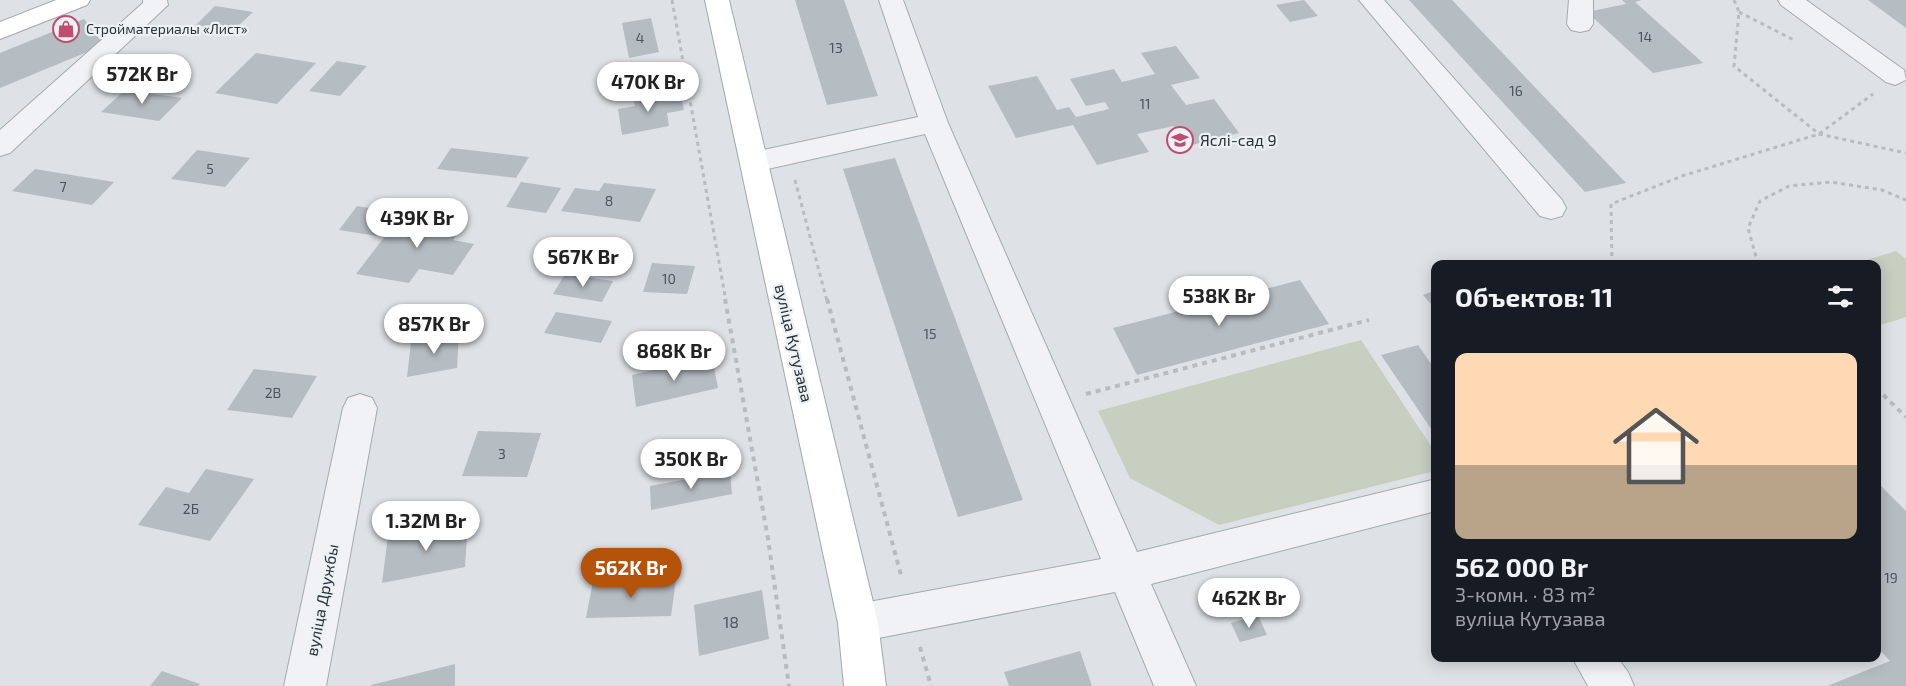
<!DOCTYPE html>
<html lang="ru">
<meta charset="utf-8">
<style>
:root{--surface:#171b24;--page:#242831;--text:#f1f3f6;--muted:#9ea1a6;--line:#363941;--accent:#b45309}
body{margin:0;font-family:"Exo 2",sans-serif;background:var(--page);color:var(--text);height:100vh;display:flex;flex-direction:column;font-size:22px;white-space:nowrap}
*{box-sizing:border-box;margin:0}
p{font-size:20px;color:var(--muted)}
.icon{flex:none;width:33px;height:33px;fill:none;stroke:currentColor;stroke-width:2;stroke-linecap:round;stroke-linejoin:round}
.map{position:relative;flex:1;overflow:hidden}
.drawer{position:absolute;left:1431px;top:260px;width:450px;height:402px;display:flex;flex-direction:column;background:var(--surface);border-radius:12px;box-shadow:0 3px 15px #0003}
.drawer>*{flex:none}
.price{position:absolute;translate:-50% -51px;padding:0 14px;border-radius:21px;background:#fff;color:#222;font-size:20px;line-height:39px;filter:drop-shadow(0 2px 3px #0008)}
.price::after{content:'';position:absolute;left:50%;top:36px;width:18px;height:14px;margin-left:-9px;background:inherit;clip-path:polygon(0 0,100% 0,50% 100%)}
.price.on{background:var(--accent);color:#fff}
ul{padding:0;list-style:none}
li{display:grid;align-content:center;gap:12px;height:318px;padding:0 24px}
li+li{border-top:2px solid var(--line)}
li span{display:grid;place-items:center;height:186px;border-radius:12px;color:#555}
li>.icon{margin-inline-start:auto}
span .icon{width:108px;height:108px;fill:#fffc;stroke-width:1}
li b{font-size:26px}
h2{display:flex;justify-content:space-between;align-items:center;height:72px;padding:0 24px;font-size:26px}
.map>svg:first-child{display:block}
</style>
<div class="map">
<svg width="1906" height="686" viewBox="0 0 1906 686">
<rect width="100%" height="100%" fill="#dee2e6"/>
<!-- green -->
<g fill="#c6cfc0">
<polygon points="1896,251 1906,259 1906,317 1877,326 1876,264 1853,264"/>
<polygon points="1361,340 1435,452 1435,471 1219,525 1130,478 1098,411"/>
</g>
<!-- building -->
<g fill="#b5bcc2">
<polygon points="795,0 844,0 878,96 827,105"/>
<polygon points="1304,0 1318,16 1290,22 1276,5"/>
<polygon points="1409,0 1452,0 1626,183 1585,192"/>
<polygon points="1622,0 1642,0 1635,2 1703,63 1653,73 1587,12 1626,4"/>
<polygon points="1868,0 1906,0 1906,28 1883,11"/>
<polygon points="215,6 253,12 234,30 196,25"/>
<polygon points="651,18 659,52 629,58 622,23"/>
<polygon points="84,19 104,45 0,88 0,53"/>
<polygon points="1176,46 1200,78 1171,85 1186,105 1214,99 1239,133 1188,146 1174,126 1137,134 1149,152 1097,165 1073,125 1016,138 988,86 1037,76 1057,110 1069,107 1076,117 1109,109 1105,102 1086,106 1070,79 1114,69 1122,82 1155,74 1141,53"/>
<polygon points="256,53 316,63 277,104 215,93"/>
<polygon points="337,61 367,66 340,96 309,91"/>
<polygon points="125,90 182,98 159,121 101,112"/>
<polygon points="661,93 662,99 681,96 684,110 667,113 669,126 622,135 618,109 635,106 633,98"/>
<polygon points="451,148 529,157 516,178 437,169"/>
<polygon points="197,150 250,158 225,187 171,179"/>
<polygon points="895,158 1023,500 958,517 843,169"/>
<polygon points="35,169 114,182 92,205 12,191"/>
<polygon points="521,182 561,188 546,213 506,207"/>
<polygon points="604,183 656,189 640,222 561,211 575,188 599,191"/>
<polygon points="357,206 394,212 377,236 339,230"/>
<polygon points="404,211 465,222 453,240 474,244 453,275 419,269 409,283 356,274"/>
<polygon points="652,263 695,266 687,294 643,292"/>
<polygon points="565,274 613,281 602,302 553,294"/>
<polygon points="1300,280 1329,324 1137,375 1113,328"/>
<polygon points="1436,290 1436,310 1423,295"/>
<polygon points="556,312 612,321 601,343 544,333"/>
<polygon points="459,333 457,368 407,377 411,342"/>
<polygon points="1418,345 1436,371 1436,436 1381,355"/>
<polygon points="712,357 718,388 636,407 632,375"/>
<polygon points="254,369 317,376 292,418 227,410"/>
<polygon points="478,431 541,433 527,477 462,476"/>
<polygon points="206,469 254,479 210,541 138,525 166,487 189,493"/>
<polygon points="730,471 732,494 651,510 650,486"/>
<polygon points="1876,481 1906,511 1906,686 1827,686 1890,661 1876,646"/>
<polygon points="468,521 465,567 382,583 388,536"/>
<polygon points="676,579 671,616 586,618 593,581"/>
<polygon points="762,590 769,639 699,656 694,605"/>
<polygon points="1258,615 1267,635 1240,642 1231,623"/>
<polygon points="1080,651 1092,686 1009,686 1004,672"/>
<polygon points="455,664 455,686 371,686 371,685"/>
<polygon points="162,671 200,684 198,686 150,686"/>
</g>
<g fill="none" stroke-linecap="round" stroke-linejoin="round">
<defs>
<g id="minor">
<polygon points="143,0 167,0 168,5 10,153 0,156 0,130 143,3"/>
<polygon points="879,0 903,0 948,123 1137,552 1436,479 1436,511 1151,584 1196,686 1154,686 1115,592 858,642 844,636 838,623 844,610 858,604 1101,559 925,134 754,172 744,169 740,162 744,155 754,152 918,117"/>
<polygon points="1359,0 1384,0 1562,200 1566,208 1562,216 1551,219 1540,216"/>
<polygon points="1569,0 1593,0 1593,24 1589,30 1580,32 1571,30 1567,24"/>
<polygon points="1778,0 1806,0 1904,70 1906,80 1895,85 1886,82 1781,5"/>
<polygon points="360,394 372,398 377,408 326,686 284,686 343,408 348,398"/>
<polygon points="1572,657 1617,657 1628,672 1634,686 1588,686"/>
</g>
<g id="major">
<polygon points="56,0 90,0 87,5 0,39 0,22"/>
<polygon points="705,0 729,0 878,623 886,686 844,686 838,623"/>
</g>
</defs>
<!-- minor casing -->
<use href="#minor" stroke="#a4aaaf" stroke-width="2"/>
<!-- major casing -->
<use href="#major" stroke="#9ea8b0" stroke-width="2"/>
<!-- path-far1 -->
<g stroke="#b8bcc1" stroke-width="3" stroke-dasharray="4 4" stroke-linecap="butt">
<polyline points="672,0 726,301"/>
<polyline points="1734,0 1739,12 1734,66 1819,134 1906,153"/>
<polyline points="1739,12 1794,40"/>
<polyline points="795,180 827,301"/>
<polyline points="1612,264 1611,204 1682,176 1819,134 1873,94"/>
<polyline points="1758,264 1748,228 1760,201 1789,186 1831,182 1882,190 1906,200"/>
</g>
<!-- path -->
<g stroke="#b8bcc1" stroke-width="4" stroke-dasharray="5 5" stroke-linecap="butt">
<polyline points="725,299 768,539 789,686"/>
<polyline points="827,299 902,579"/>
<polyline points="1876,388 1906,417"/>
<polyline points="1086,394 1369,320"/>
<polyline points="920,647 931,686"/>
</g>
<!-- minor -->
<use href="#minor" fill="#f0f2f5" fill-rule="evenodd"/>
<!-- major -->
<use href="#major" fill="#fff" fill-rule="evenodd"/>
</g>
<!-- icons -->
<defs>
<symbol id="shop-ring" viewBox="-11 -11 22 22"><circle r="9.5" fill="#edf1f4" stroke="#c04d71" stroke-width="1.5"/><path d="M-5-2.5h2.3a2.7 3.5 0 0 1 5.4 0H5L5.5 6h-11ZM-1.5-2.5h3a1.5 2.3 0 0 0-3 0Z" fill="#c04d71"/></symbol>
<symbol id="school-ring" viewBox="-11 -11 22 22"><circle r="9.5" fill="#edf1f4" stroke="#c04d71" stroke-width="1.5"/><path d="M0-5L7-2L0 1L-7-2ZM-4 1L0 2.5L4 1V4Q0 6-4 4Z" fill="#c04d71"/></symbol>
</defs>
<g fill-rule="evenodd">
<use href="#shop-ring" x="51" y="14" width="30" height="30"/>
<use href="#school-ring" x="1165" y="125" width="30" height="30"/>
</g>
<g text-anchor="middle" stroke-width="4.5" stroke-linejoin="round" paint-order="stroke">
<!-- far-poi labels -->
<g font-size="14" fill="#28323b" stroke="#edf1f4" text-anchor="start">
<text x="86" y="34">Стройматериалы «Лист»</text>
</g>
<!-- number labels -->
<g font-size="14" fill="#4b545d">
<text x="1645" y="42">14</text>
<text x="640" y="43">4</text>
<text x="836" y="53">13</text>
<text x="1516" y="96">16</text>
<text x="1145" y="109">11</text>
<text x="210" y="174">5</text>
<text x="63" y="192">7</text>
<text x="609" y="206">8</text>
<text x="669" y="284">10</text>
<text x="930" y="339">15</text>
<text x="273" y="398">2В</text>
<text x="502" y="459">3</text>
<text x="191" y="514">2Б</text>
<text x="1891" y="583">19</text>
</g>
<!-- poi labels -->
<g font-size="16" fill="#28323b" stroke="#edf1f4" text-anchor="start">
<text x="1200" y="146">Яслі-сад 9</text>
</g>
<!-- street labels -->
<g font-size="16" fill="#28323b" stroke="#edf1f4">
<text transform="translate(794 343) rotate(77)" y="6">вуліца Кутузава</text>
<text transform="translate(322 600) rotate(-79)" y="6">вуліца Дружбы</text>
</g>
<!-- near-number labels -->
<g font-size="16" fill="#4b545d">
<text x="731" y="628">18</text>
</g>
</g>
</svg>
<b class="price" style="left:142px;top:105px">572K Br</b>
<b class="price" style="left:648px;top:113px">470K Br</b>
<b class="price" style="left:417px;top:249px">439K Br</b>
<b class="price" style="left:583px;top:288px">567K Br</b>
<b class="price" style="left:1219px;top:327px">538K Br</b>
<b class="price" style="left:434px;top:355px">857K Br</b>
<b class="price" style="left:674px;top:382px">868K Br</b>
<b class="price" style="left:691px;top:490px">350K Br</b>
<b class="price" style="left:426px;top:552px">1.32M Br</b>
<b class="price on" style="left:631px;top:599px">562K Br</b>
<b class="price" style="left:1249px;top:629px">462K Br</b>
<section class="drawer">
<h2>Объектов: 11<svg class="icon" aria-label="filters" viewBox="0 0 24 24"><path d="M4 7h16M4 17h16"/><circle cx="9" cy="7" r="2"/><circle cx="15" cy="17" r="2"/></svg></h2>
<ul>
<li><span style="background:linear-gradient(#ffd9b3 60%,#b9a48a 0)"><svg class="icon" aria-label="home" viewBox="0 0 24 24"><path d="M3 11l9-7 9 7M6 9v11h12V9"/></svg></span><div><b>562 000 Br</b><p>3-комн. · 83 m²</p><p>вуліца Кутузава</p></div></li>
</ul>
</section>
</div>
